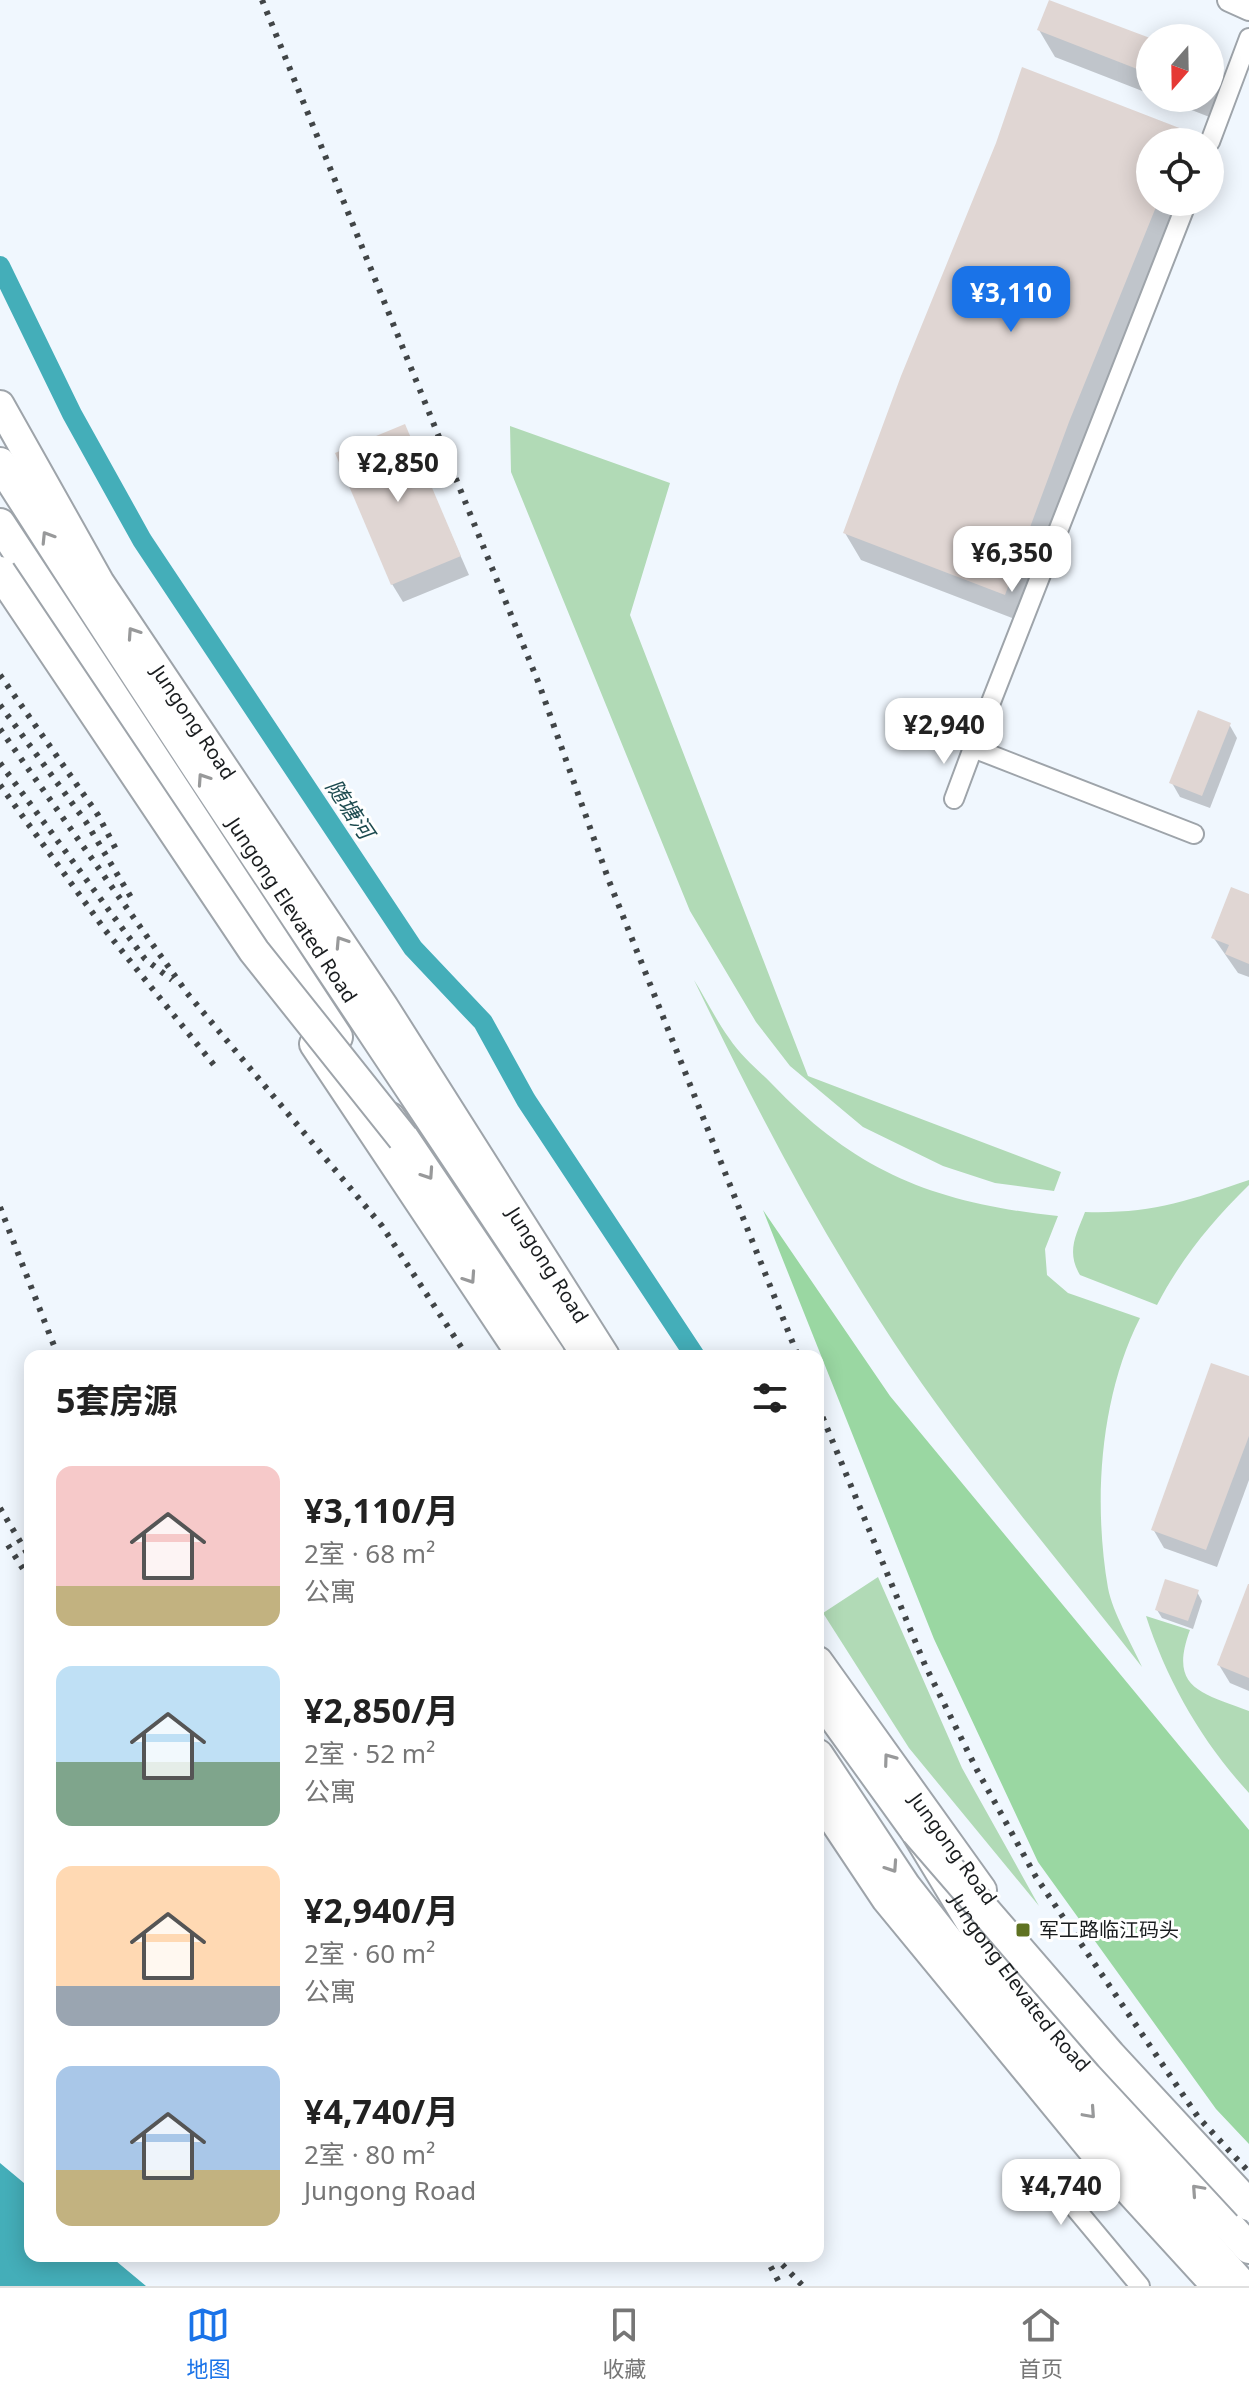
<!DOCTYPE html>
<html lang="zh">
<meta charset="utf-8">
<style>
:root{--surface:#fff;--page:#f6f6f6;--text:#222;--muted:#767676;--line:#e0e0e0;--accent:#1a73e8}
body{margin:0;font-family:"Noto Sans","Noto Sans SC",sans-serif;background:var(--page);color:var(--text);height:100vh;display:flex;flex-direction:column;font-size:30px;white-space:nowrap}
*{box-sizing:border-box;margin:0}
p{font-size:26px;color:var(--muted)}
.icon{flex:none;width:44px;height:44px;fill:none;stroke:currentColor;stroke-width:2;stroke-linecap:round;stroke-linejoin:round}
.map{position:relative;flex:1;overflow:hidden}
.panel{position:absolute;left:24px;top:1350px;width:800px;height:912px;display:flex;flex-direction:column;background:var(--surface);border-radius:16px;box-shadow:0 4px 20px #0003}
.panel>*{flex:none}
.needle{width:52px;rotate:200deg}
.tools{position:absolute;left:1136px;top:24px;display:grid;gap:16px}
.tools a{display:grid;place-items:center;width:88px;height:88px;border-radius:50%;background:var(--surface);box-shadow:0 4px 20px #0003;font-size:40px}
.price{position:absolute;translate:-50% -68px;padding:0 18px;border-radius:16px;background:#fff;color:#222;font-size:26px;line-height:52px;filter:drop-shadow(0 2px 4px #0008)}
.price::after{content:'';position:absolute;left:50%;top:48px;width:24px;height:18px;margin-left:-12px;background:inherit;clip-path:polygon(0 0,100% 0,50% 100%)}
.price.active{background:var(--accent);color:#fff}
ul{padding:0;list-style:none}
li{display:flex;align-items:center;gap:24px;height:200px;padding:0 32px}
li span{display:grid;place-items:center;flex:none;width:224px;height:160px;border-radius:16px;color:#555}
li>.icon{margin-inline-start:auto}
span .icon{width:96px;height:96px;fill:#fffc;stroke-width:1}
li b{font-size:34px}
h2{display:flex;justify-content:space-between;align-items:center;height:96px;padding:0 32px;font-size:34px}
.menu{display:flex;justify-content:space-around;align-items:center;height:112px;border-top:2px solid var(--line);background:var(--surface);font-size:22px;color:var(--muted)}
.menu a{display:grid;justify-items:center;gap:4px}
.menu .active{color:var(--accent)}
.map>svg:first-child{display:block}
</style>
<div class="map">
<svg width="1249" height="2286" viewBox="0 0 1249 2286">
<rect width="100%" height="100%" fill="#f0f7fe"/>
<!-- green -->
<g fill="#b1dab6">
<polygon points="510,426 670,483 630,615 808,1076 1061,1172 1054,1191 995,1183 943,1166 863,1127 790,1066 756,1022 690,911 511,472"/>
<path d="M694 980C706 999 716 1020 729 1038 740 1055 757 1069 771 1083 857 1173 935 1203 1058 1216L1045 1249 1047 1275 1068 1293 1140 1318C1100 1397 1093 1501 1108 1588 1113 1614 1131 1642 1142 1667 1064 1567 981 1470 909 1365 826 1243 758 1113 694 980Z"/>
<path d="M1249 1180V1185C1212 1221 1181 1259 1157 1305L1080 1275C1066 1252 1076 1235 1085 1212 1151 1214 1187 1201 1249 1180Z"/>
<polygon points="878,1577 962,1768 1039,1906 909,1748 823,1613"/>
<path d="M1146 1616 1190 1630C1168 1689 1202 1693 1249 1711V1793C1202 1742 1167 1681 1146 1616Z"/>
</g>
<!-- forest -->
<polygon fill="#9ad7a2" points="763,1210 890,1396 1249,1830 1249,2144 1216,2109 1038,1862 934,1639"/>
<!-- water -->
<polygon fill="#44aeb9" points="0,2163 30,2188 30,2256 110,2256 146,2286 0,2286"/>
<!-- shadow -->
<g fill="#0003">
<polygon points="1039,30 1150,40 1150,94 1055,57"/>
<polygon points="1210,66 1224,89 1212,118 1161,98 1210,98"/>
<polygon points="1180,131 1187,142 1150,142 1150,202 1182,202 1020,621 861,560 845,533 998,144"/>
<polygon points="404,427 469,575 403,602 392,584"/>
<polygon points="1229,724 1237,738 1210,808 1180,797 1172,783"/>
<polygon points="1249,896 1249,977 1238,973 1213,937"/>
<polygon points="1249,1378 1249,1480 1217,1567 1164,1548 1153,1529"/>
<polygon points="1249,1586 1249,1691 1230,1683 1219,1665"/>
<polygon points="1197,1592 1202,1601 1193,1629 1162,1618 1157,1610"/>
</g>
<g fill="none" stroke-linecap="round" stroke-linejoin="round">
<!-- canal -->
<polyline stroke="#44aeb9" stroke-width="20" points="0,266 72,414 142,540 413,948 483,1022 526,1100 695,1356"/>
</g>
<!-- building -->
<g fill="#e0d6d3">
<polygon points="1049,0 1150,38 1150,74 1037,30"/>
<polygon points="1022,67 1182,129 1177,142 1150,142 1150,202 1158,202 1069,422 1005,595 843,533 901,376 996,143"/>
<polygon points="405,424 461,556 391,585 335,453"/>
<polygon points="1198,710 1231,723 1202,796 1169,783"/>
<polygon points="1231,887 1249,894 1249,964 1225,954 1229,945 1211,938"/>
<polygon points="1211,1363 1249,1376 1249,1436 1206,1550 1151,1530"/>
<polygon points="1165,1579 1199,1590 1188,1621 1155,1610"/>
<polygon points="1248,1584 1249,1584 1249,1678 1217,1665"/>
</g>
<g fill="none" stroke-linecap="round" stroke-linejoin="round">
<defs>
<g id="minor">
<polyline points="1210,142 1249,38"/>
<polyline points="1187,202 973,748 1194,834"/>
<polyline points="954,799 973,748"/>
<polyline points="1099,2158 1070,2191 1070,2202 1140,2286"/>
</g>
<polyline id="tertiary" points="1229,0 1249,9"/>
<g id="primary">
<path id="s1" d="M0 405 100 583 384 1007 605 1356"/>
<polyline points="314,1044 522,1356"/>
<polyline points="818,1661 982,1890"/>
<polyline points="818,1797 886,1899 1099,2158 1216,2286"/>
</g>
<g id="trunk">
<path id="s2" d="M0 463C191 764 392 1058 588 1356"/>
<polyline points="0,524 337,1037"/>
<polyline points="390,1118 550,1356"/>
<path id="s3" d="M818 1695 916 1831 973 1925 1050 2029 1249 2248"/>
<polyline points="818,1755 905,1886 1023,2037 1243,2286"/>
</g>
</defs>
<!-- minor casing -->
<use href="#minor" stroke="#9ea4aa" stroke-width="22"/>
<!-- tertiary casing -->
<use href="#tertiary" stroke="#9ea4aa" stroke-width="26"/>
<!-- primary casing -->
<use href="#primary" stroke="#9ea4aa" stroke-width="32"/>
<!-- trunk casing -->
<use href="#trunk" stroke="#9ea4aa" stroke-width="34"/>
<!-- minor -->
<use href="#minor" stroke="#fff" stroke-width="18"/>
<!-- tertiary -->
<use href="#tertiary" stroke="#fff" stroke-width="22"/>
<!-- primary -->
<use href="#primary" stroke="#fff" stroke-width="28"/>
<!-- trunk -->
<use href="#trunk" stroke="#fff" stroke-width="30"/>
<!-- rail -->
<g stroke="#414547" stroke-width="6" stroke-dasharray="4 8" stroke-linecap="butt">
<polyline points="262,0 539,684 609,881 798,1356"/>
<polyline points="0,675 98,815 118,853"/>
<polyline points="0,705 86,822 132,899"/>
<polyline points="0,729 187,993 382,1226 467,1356"/>
<polyline points="0,763 145,959 172,980"/>
<polyline points="0,785 105,930 218,1070"/>
<polyline points="0,1207 58,1356"/>
<polyline points="818,1406 925,1665 977,1770 1036,1877 1198,2117 1249,2172"/>
<polyline points="0,1508 30,1558"/>
<polyline points="8,1545 30,1580"/>
<polyline points="765,2256 781,2286"/>
<polyline points="774,2256 803,2286"/>
</g>
<defs>
<g id="trunk-bridge">
<polyline points="0,572 254,951 403,1138"/>
<polyline points="916,1831 1110,2055 1249,2205"/>
</g>
</defs>
<!-- trunk-bridge casing -->
<use href="#trunk-bridge" stroke="#9ea4aa" stroke-width="34" stroke-linecap="butt"/>
<!-- trunk-bridge -->
<use href="#trunk-bridge" stroke="#fff" stroke-width="30"/>
</g>
<!-- one-way arrows -->
<defs><path id="oneway-chevron" d="M-2-3.5L2.5 0L-2 3.5" fill="none" stroke-width="1.6" stroke-linecap="round" stroke-linejoin="round" transform="scale(2)"/></defs>
<g stroke="#98999a">
<use href="#oneway-chevron" transform="translate(47 537) rotate(-122)"/>
<use href="#oneway-chevron" transform="translate(133 633) rotate(-124)"/>
<use href="#oneway-chevron" transform="translate(203 779) rotate(-124)"/>
<use href="#oneway-chevron" transform="translate(341 942) rotate(-123)"/>
<use href="#oneway-chevron" transform="translate(428 1174) rotate(56)"/>
<use href="#oneway-chevron" transform="translate(470 1278) rotate(56)"/>
<use href="#oneway-chevron" transform="translate(889 1759) rotate(-126)"/>
<use href="#oneway-chevron" transform="translate(892 1867) rotate(56)"/>
<use href="#oneway-chevron" transform="translate(1090 2113) rotate(48)"/>
<use href="#oneway-chevron" transform="translate(1197 2190) rotate(-132)"/>
</g>
<!-- markers -->
<rect fill="#5f7221" stroke="#fff" stroke-width="3" x="1015" y="1922" width="16" height="16" rx="4"/>
<g text-anchor="middle" stroke-width="6" stroke-linejoin="round" paint-order="stroke">
<!-- street labels -->
<g font-size="20" fill="#1a1d1f" stroke="#fff">
<text dy="7" stroke="none"><textPath href="#s1" startOffset="372">Jungong Road</textPath></text>
<text dy="7" stroke="none"><textPath href="#s2" startOffset="534">Jungong Elevated Road</textPath></text>
<text dy="7" stroke="none"><textPath href="#s1" startOffset="1020">Jungong Road</textPath></text>
<text transform="translate(953 1849) rotate(54)" y="7">Jungong Road</text>
<text dy="7" stroke="none"><textPath href="#s3" startOffset="352">Jungong Elevated Road</textPath></text>
</g>
<!-- poi labels -->
<g font-size="20" fill="#1a1d1f" stroke="#fff" text-anchor="start">
<text x="1039" y="1937">军工路临江码头</text>
</g>
<!-- water labels -->
<g font-size="22" font-style="italic" fill="#1d4b50" stroke="#fff">
<text transform="translate(350 809) rotate(56)" y="8">随塘河</text>
</g>
</g>
</svg>
<div class="tools">
<a><svg class="needle" viewBox="-14 -14 28 28"><path d="M0-13l5 13h-10z" fill="#e53935"/><path d="M0 13l5-13h-10z" fill="#767676"/></svg></a>
<a><svg class="icon" aria-label="locate" viewBox="0 0 24 24"><circle cx="12" cy="12" r="6"/><path d="M12 2v4M12 18v4M2 12h4M18 12h4"/></svg></a>
</div>
<b class="price active" style="left:1011px;top:334px">¥3,110</b>
<b class="price" style="left:398px;top:504px">¥2,850</b>
<b class="price" style="left:1012px;top:594px">¥6,350</b>
<b class="price" style="left:944px;top:766px">¥2,940</b>
<b class="price" style="left:1061px;top:2227px">¥4,740</b>
<section class="panel">
<h2>5套房源<svg class="icon" aria-label="filters" viewBox="0 0 24 24"><path d="M4 7h16M4 17h16"/><circle cx="9" cy="7" r="2"/><circle cx="15" cy="17" r="2"/></svg></h2>
<ul>
<li><span style="background:linear-gradient(#f6c9c9 75%,#c2b280 0)"><svg class="icon" aria-label="home" viewBox="0 0 24 24"><path d="M3 11l9-7 9 7M6 9v11h12V9"/></svg></span><div><b>¥3,110/月</b><p>2室 · 68 m²</p><p>公寓</p></div></li>
<li><span style="background:linear-gradient(#bfe0f5 60%,#7fa58c 0)"><svg class="icon" aria-label="home" viewBox="0 0 24 24"><path d="M3 11l9-7 9 7M6 9v11h12V9"/></svg></span><div><b>¥2,850/月</b><p>2室 · 52 m²</p><p>公寓</p></div></li>
<li><span style="background:linear-gradient(#ffd9b3 75%,#9aa5b1 0)"><svg class="icon" aria-label="home" viewBox="0 0 24 24"><path d="M3 11l9-7 9 7M6 9v11h12V9"/></svg></span><div><b>¥2,940/月</b><p>2室 · 60 m²</p><p>公寓</p></div></li>
<li><span style="background:linear-gradient(#a9c7e8 65%,#c2b280 0)"><svg class="icon" aria-label="home" viewBox="0 0 24 24"><path d="M3 11l9-7 9 7M6 9v11h12V9"/></svg></span><div><b>¥4,740/月</b><p>2室 · 80 m²</p><p>Jungong Road</p></div></li>
</ul>
</section>
</div>
<nav class="menu">
<a class="active"><svg class="icon" aria-label="map" viewBox="0 0 24 24"><path d="M3 6l6-2 6 2 6-2v14l-6 2-6-2-6 2zM9 4v14M15 6v14"/></svg>地图</a>
<a><svg class="icon" aria-label="saved" viewBox="0 0 24 24"><path d="M7 4h10v16l-5-4-5 4z"/></svg>收藏</a>
<a><svg class="icon" aria-label="home" viewBox="0 0 24 24"><path d="M3 11l9-7 9 7M6 9v11h12V9"/></svg>首页</a>
</nav>
